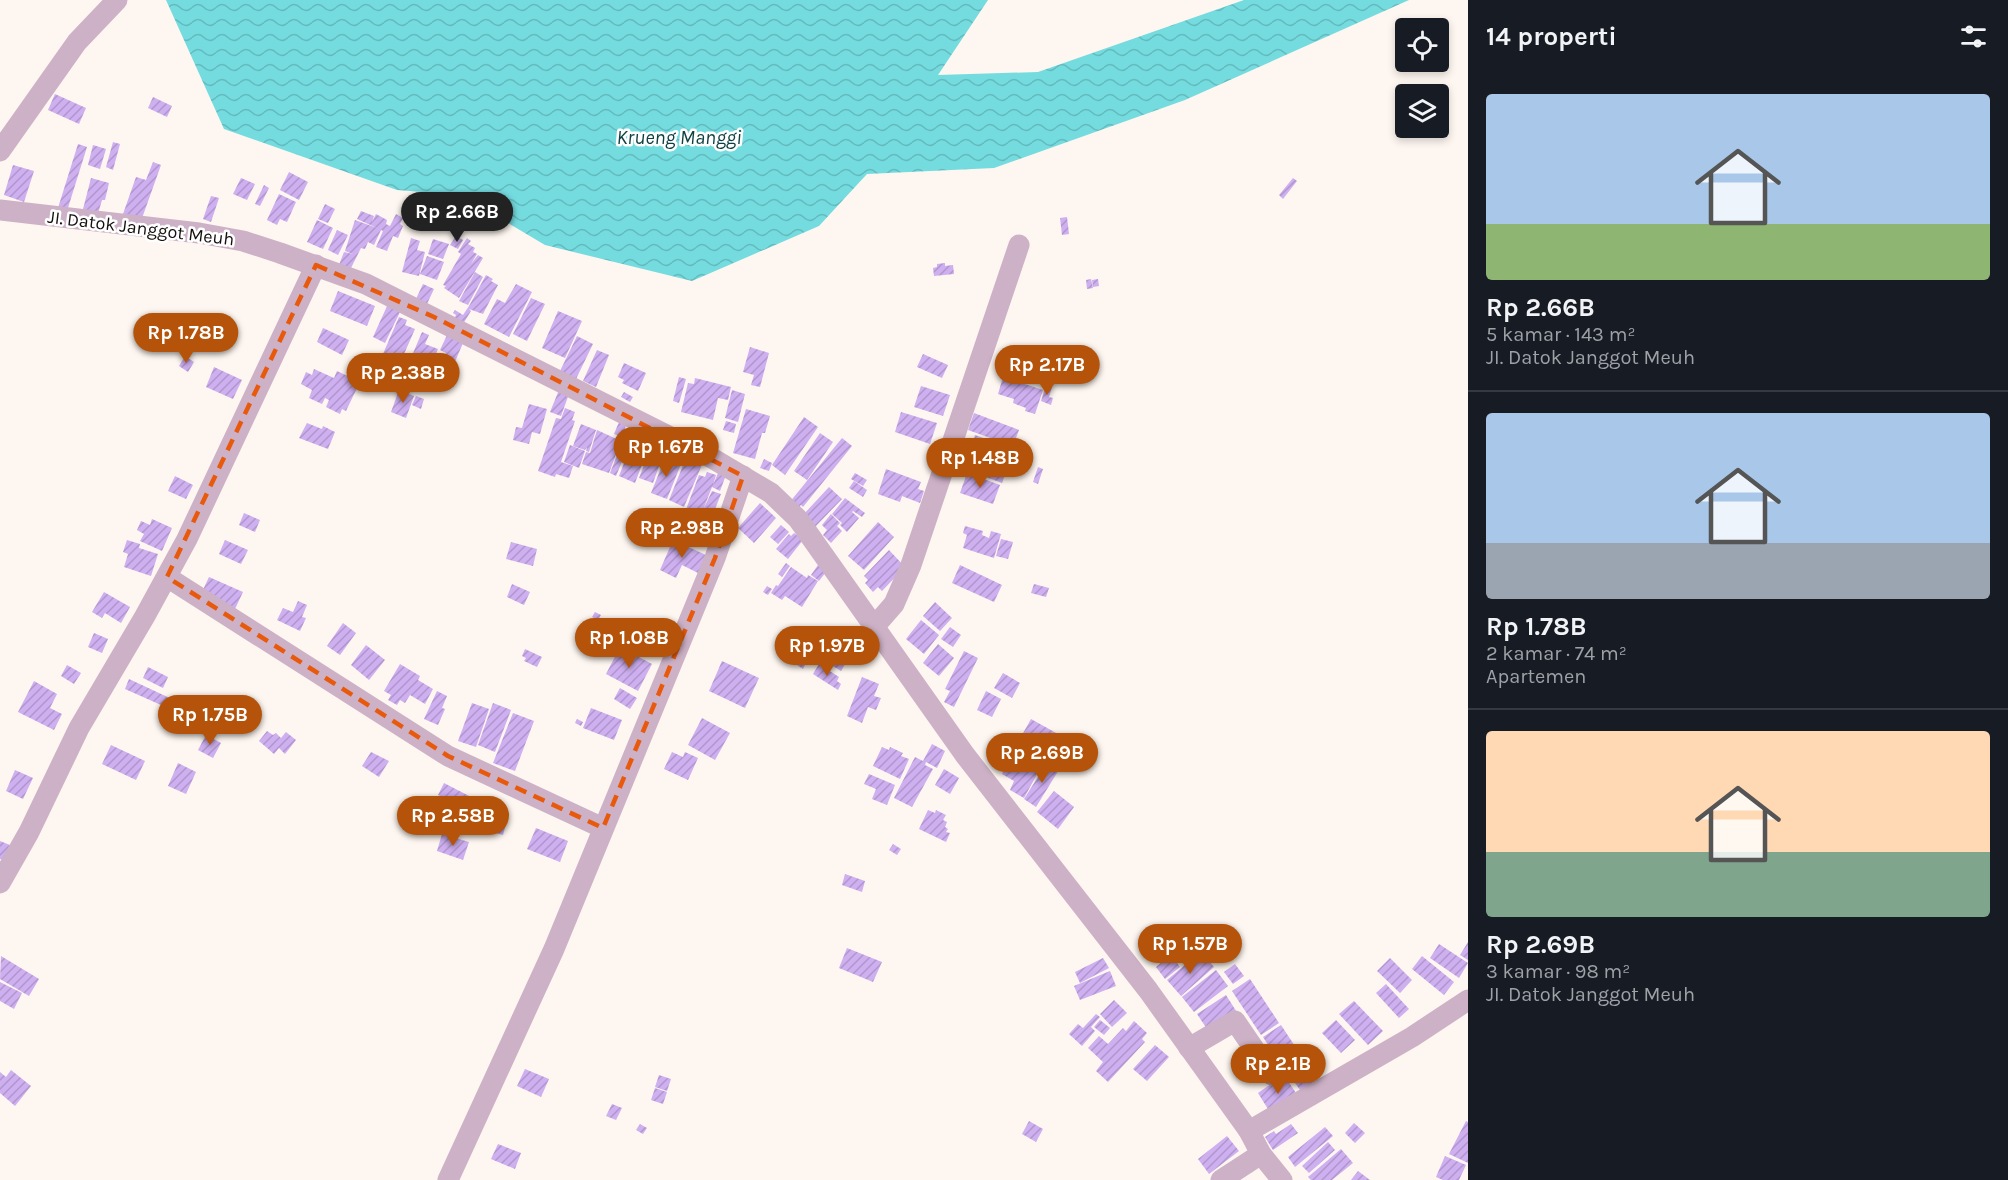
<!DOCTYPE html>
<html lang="id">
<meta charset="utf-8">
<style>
:root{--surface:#171b24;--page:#20242c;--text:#f1f3f6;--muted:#9ea1a6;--line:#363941;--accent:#b45309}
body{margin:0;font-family:Karla,sans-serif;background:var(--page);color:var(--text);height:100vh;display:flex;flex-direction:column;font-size:22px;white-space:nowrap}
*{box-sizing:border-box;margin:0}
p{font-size:20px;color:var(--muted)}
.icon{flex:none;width:33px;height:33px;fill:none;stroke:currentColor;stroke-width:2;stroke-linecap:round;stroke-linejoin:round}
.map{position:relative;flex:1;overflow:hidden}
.sheet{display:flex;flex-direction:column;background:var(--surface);width:540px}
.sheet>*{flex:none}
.tools{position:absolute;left:1395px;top:18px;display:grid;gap:12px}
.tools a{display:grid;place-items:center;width:54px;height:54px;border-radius:6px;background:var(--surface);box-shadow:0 3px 9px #0003;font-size:30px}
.price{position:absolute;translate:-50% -51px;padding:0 14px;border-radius:21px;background:var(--accent);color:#fff;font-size:20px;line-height:39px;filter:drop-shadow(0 2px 3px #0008)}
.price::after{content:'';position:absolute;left:50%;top:36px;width:18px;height:14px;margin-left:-9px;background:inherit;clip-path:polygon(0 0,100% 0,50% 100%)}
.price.selected{background:#222;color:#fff}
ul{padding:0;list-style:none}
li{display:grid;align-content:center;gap:12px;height:318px;padding:0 18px}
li+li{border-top:2px solid var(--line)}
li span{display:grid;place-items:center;height:186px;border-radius:6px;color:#555}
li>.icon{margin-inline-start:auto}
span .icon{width:108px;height:108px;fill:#fffc;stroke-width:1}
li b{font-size:26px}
h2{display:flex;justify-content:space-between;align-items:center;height:72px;padding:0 18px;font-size:26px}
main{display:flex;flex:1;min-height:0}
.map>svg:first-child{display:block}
</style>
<main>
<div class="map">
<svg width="1468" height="1180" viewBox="0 0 1468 1180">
<defs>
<pattern id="water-waves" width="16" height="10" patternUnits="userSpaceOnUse" patternTransform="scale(1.5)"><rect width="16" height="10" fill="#74dbdf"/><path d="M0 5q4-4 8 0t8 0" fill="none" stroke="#64bbbe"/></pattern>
<pattern id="building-hatch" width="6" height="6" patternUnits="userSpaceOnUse" patternTransform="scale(1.5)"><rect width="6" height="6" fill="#ceaff0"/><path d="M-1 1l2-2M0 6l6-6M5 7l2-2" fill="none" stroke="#b096cd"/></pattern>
</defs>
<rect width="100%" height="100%" fill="#fef6f0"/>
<!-- water -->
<polygon fill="url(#water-waves)" points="166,0 988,0 938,75 1038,72 1244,0 1409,0 1185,100 994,168 867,174 819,226 692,281 545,245 461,195 397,190 224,129"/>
<!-- building -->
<g fill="url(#building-hatch)">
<polygon points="55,94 86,108 79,124 48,110"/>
<polygon points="153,97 172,106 167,117 148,108"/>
<polygon points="113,142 120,144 113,170 106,167"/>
<polygon points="78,144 87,147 67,211 58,208"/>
<polygon points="93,145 106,149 100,169 88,165"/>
<polygon points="153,162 161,165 141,221 123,214 136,177 146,180"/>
<polygon points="13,165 34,171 24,202 4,195"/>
<polygon points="289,172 308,182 299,200 280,190"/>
<polygon points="91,178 109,183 105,200 102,200 97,217 82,213"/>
<polygon points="241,178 255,184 247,200 233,194"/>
<polygon points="1293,178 1297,181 1283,199 1279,195"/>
<polygon points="264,185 269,188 260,206 255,204"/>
<polygon points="279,194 296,202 287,222 280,219 277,225 267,220"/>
<polygon points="211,196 219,198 211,222 203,219"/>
<polygon points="325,204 335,209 328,223 318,219"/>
<polygon points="361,211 374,216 372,222 376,214 387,220 386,224 390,226 396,214 403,218 400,224 403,226 398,238 393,236 387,251 376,247 383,231 381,230 374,245 368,242 365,249 361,248 350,270 339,265 344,252 353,254 345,251 355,220 377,228 357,219"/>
<polygon points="1067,217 1069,234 1062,235 1060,218"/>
<polygon points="317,220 333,228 323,249 307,242"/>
<polygon points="337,230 348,235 338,255 328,250"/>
<polygon points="456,236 463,240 458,249 450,245"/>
<polygon points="411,238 420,241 417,250 425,252 419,276 402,272"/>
<polygon points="467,238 471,241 468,244 475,248 473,252 477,254 471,264 478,255 483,258 459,298 444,288 446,286 443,285 461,254 458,252"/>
<polygon points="433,239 449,244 443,259 428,254"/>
<polygon points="427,256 444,262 437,280 420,274"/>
<polygon points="945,263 945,266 953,265 954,274 934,276 933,268 937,267 937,264"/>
<polygon points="475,272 483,277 468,305 459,301"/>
<polygon points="486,275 493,279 491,281 498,285 483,314 469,309 471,311 463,324 454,319 456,315 453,313 455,310 463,315 469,306"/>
<polygon points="1091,279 1093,288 1087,289 1086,280"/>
<polygon points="1098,279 1099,286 1093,287 1092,280"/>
<polygon points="423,284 434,289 426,306 415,301"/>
<polygon points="516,284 532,292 509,337 484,324 497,299 505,303"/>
<polygon points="338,291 375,306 367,326 330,311"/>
<polygon points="531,298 545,304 527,341 513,334"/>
<polygon points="388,304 401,310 385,343 373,337"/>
<polygon points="558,311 582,321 565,358 542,348"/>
<polygon points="399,317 407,320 405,325 415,329 397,370 379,363"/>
<polygon points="323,328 349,340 342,355 317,342"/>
<polygon points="422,332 429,335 425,344 438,349 423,385 403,377"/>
<polygon points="447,335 463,343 454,364 443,358 446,353 440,350"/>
<polygon points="577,336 593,344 576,379 560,371"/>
<polygon points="750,347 769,353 760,387 751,385 754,375 743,372"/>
<polygon points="597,350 609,355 596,387 583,381"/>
<polygon points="923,354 948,365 942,378 917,367"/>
<polygon points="185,356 194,362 188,372 179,366"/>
<polygon points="624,363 646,373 638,391 622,383 624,380 618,377"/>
<polygon points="214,367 242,380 233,399 206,387"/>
<polygon points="314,369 334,378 337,371 354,379 351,385 357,388 346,411 342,409 340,414 326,407 329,400 325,398 322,404 309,398 312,390 301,384 306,372 312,375"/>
<polygon points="679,377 686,379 679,403 673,401"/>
<polygon points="1003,377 1043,390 1035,414 1025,411 1026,408 1013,403 1014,399 998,394"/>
<polygon points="695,378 731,387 728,400 718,398 713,420 681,412 688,383 694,384"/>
<polygon points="1046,385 1052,387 1049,397 1053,398 1051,405 1041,401"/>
<polygon points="921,386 950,395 943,416 914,407"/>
<polygon points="399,390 414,396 406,418 391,412"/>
<polygon points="559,390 569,394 561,416 550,412"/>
<polygon points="732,390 745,394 738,422 725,418"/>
<polygon points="624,392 633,397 630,402 621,397"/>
<polygon points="416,396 424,399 421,409 412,405"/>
<polygon points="529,404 547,409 540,434 532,432 529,444 513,440 516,427 522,428"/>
<polygon points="565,408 575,412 572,420 575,421 561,462 573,466 569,478 556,474 555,477 538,471 556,418 561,419"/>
<polygon points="746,409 770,416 765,433 762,433 755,459 733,453"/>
<polygon points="901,412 937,423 930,444 895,432"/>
<polygon points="974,413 1019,430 1013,446 968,430"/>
<polygon points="804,417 818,427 785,475 772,465"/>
<polygon points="726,421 736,424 734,433 723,430"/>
<polygon points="619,422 626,425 622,437 614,434"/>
<polygon points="307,423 322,429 323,426 335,432 328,449 299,438"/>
<polygon points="581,424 596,430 589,452 586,451 587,447 585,450 573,446"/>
<polygon points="597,430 621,441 609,473 582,464 586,452 590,453"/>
<polygon points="820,433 833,442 807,480 794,471"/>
<polygon points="975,435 1014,449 1008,465 970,452"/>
<polygon points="842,438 852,446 803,507 801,505 796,510 789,503"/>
<polygon points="632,443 648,449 635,483 619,476"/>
<polygon points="570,445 585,451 579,468 564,462"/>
<polygon points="619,450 626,452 616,476 610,473"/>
<polygon points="650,450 663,455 653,483 639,478"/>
<polygon points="688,453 704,460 684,507 669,500"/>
<polygon points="665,458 681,464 667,499 651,493"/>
<polygon points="764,459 772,463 769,471 760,468"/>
<polygon points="989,460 1008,467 1002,483 983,476"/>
<polygon points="1038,467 1043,469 1038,484 1033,482"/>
<polygon points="886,469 921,482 918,489 924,491 920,503 902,496 900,502 878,494"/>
<polygon points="707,472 716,475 713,485 718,473 726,475 720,491 712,487 703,510 712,491 721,494 710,522 685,512 699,475 705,477"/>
<polygon points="855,473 867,480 863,486 851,479"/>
<polygon points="967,473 1000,485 993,504 960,493"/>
<polygon points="175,476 193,485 186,499 168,491"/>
<polygon points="854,481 867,490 863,497 849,488"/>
<polygon points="829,487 842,499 815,527 803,515"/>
<polygon points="845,498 865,513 862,517 853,511 852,512 859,518 847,532 840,525 842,523 832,514"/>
<polygon points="760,503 776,518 754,543 738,528"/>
<polygon points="639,508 664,520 656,537 632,526"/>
<polygon points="244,513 260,520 255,532 239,525"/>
<polygon points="831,514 840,523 837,526 842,531 831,543 823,535 827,530 822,525"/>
<polygon points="152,519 172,528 162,551 140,541 144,534 137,530 141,521 150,525"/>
<polygon points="878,522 894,537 864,570 848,556"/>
<polygon points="781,525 789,532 778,544 770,537"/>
<polygon points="965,526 983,531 982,535 989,538 991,531 1001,534 994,558 963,548 967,535 963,533"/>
<polygon points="794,533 803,540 788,559 776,549 789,534 791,536"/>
<polygon points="1001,539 1013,542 1008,559 996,556"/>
<polygon points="127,540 140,544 139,548 158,554 151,576 124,567 128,554 123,552"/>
<polygon points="225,540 248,550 241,564 219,554"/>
<polygon points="673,540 706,555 698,573 682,565 676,578 660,570"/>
<polygon points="511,542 537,549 533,566 506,559"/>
<polygon points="889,550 905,567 882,591 878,587 873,592 865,583 868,580 864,576"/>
<polygon points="786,563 790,566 782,577 778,574"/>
<polygon points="818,565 826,572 819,581 811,575"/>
<polygon points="960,565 1002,585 994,602 952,583"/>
<polygon points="791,567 807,578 808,575 818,581 802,607 785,596 782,600 771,593 776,585 778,586"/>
<polygon points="209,577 243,592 235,609 201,594"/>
<polygon points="512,584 530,592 524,605 507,597"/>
<polygon points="1034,584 1049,588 1046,597 1031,593"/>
<polygon points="767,586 772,589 768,595 763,592"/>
<polygon points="104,592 130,607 121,623 105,613 102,618 92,612"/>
<polygon points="298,601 307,605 302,617 306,618 300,631 277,620 283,608 293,612"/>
<polygon points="935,602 952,618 940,631 923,616"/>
<polygon points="595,612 601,615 598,620 592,617"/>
<polygon points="921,620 939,635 924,654 906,639"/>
<polygon points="343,623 356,633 340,655 327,646"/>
<polygon points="815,627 835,638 828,650 808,638"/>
<polygon points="950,627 961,635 953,647 941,639"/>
<polygon points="94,633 108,639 102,653 88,647"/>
<polygon points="804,638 814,644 808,655 798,649"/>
<polygon points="834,642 852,652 841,671 823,660"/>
<polygon points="938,644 954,658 939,676 923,663"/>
<polygon points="366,645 385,660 369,680 351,665"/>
<polygon points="620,647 652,664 638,691 606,674"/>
<polygon points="525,649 542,657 537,667 524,661 526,658 522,656"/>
<polygon points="964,651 978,658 954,707 944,702 950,691 945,689"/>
<polygon points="799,654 808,659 803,669 794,663"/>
<polygon points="722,661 759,678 745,708 709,691"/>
<polygon points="400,664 420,676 418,680 433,689 425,704 410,695 405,703 400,700 397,705 388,700 391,695 384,691"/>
<polygon points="819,664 839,677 837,681 841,684 838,690 813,674"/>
<polygon points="67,665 81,673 74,684 61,676"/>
<polygon points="148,667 168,677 163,688 143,678"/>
<polygon points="1003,673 1020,683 1012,698 994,688"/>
<polygon points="862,677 879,684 874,696 881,698 876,710 868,707 862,723 847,716"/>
<polygon points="129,679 174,700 170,709 125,689"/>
<polygon points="34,681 57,694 50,708 62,714 54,730 18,712"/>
<polygon points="620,688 637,698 630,709 614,699"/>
<polygon points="437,691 447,696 442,708 445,709 438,725 424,719"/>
<polygon points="986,691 1001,699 992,717 977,710"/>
<polygon points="472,703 489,709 476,747 458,741"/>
<polygon points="493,703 511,710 495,752 478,745"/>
<polygon points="591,708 622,720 614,740 583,728"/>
<polygon points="513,713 534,721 515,771 493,763"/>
<polygon points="702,718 730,733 715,760 688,745"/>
<polygon points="577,719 583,722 581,726 575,723"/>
<polygon points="1031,719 1058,734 1046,754 1036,748 1028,762 1012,753"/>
<polygon points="267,731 273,735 276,733 281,738 286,732 296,740 285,754 279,748 274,754 259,741"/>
<polygon points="206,735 221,743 213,758 198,750"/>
<polygon points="932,744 945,751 937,768 926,762 925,765 933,769 912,807 894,798 915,757 923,761"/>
<polygon points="111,745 145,761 136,780 102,764"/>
<polygon points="882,747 889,750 890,747 903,753 901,756 909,759 900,779 873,766"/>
<polygon points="371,752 389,761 379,777 362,766"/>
<polygon points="672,752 683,757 685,752 698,758 688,780 664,769"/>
<polygon points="1012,755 1034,767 1036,764 1041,767 1024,798 1010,790 1014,781 1002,774"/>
<polygon points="1048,761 1060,768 1036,807 1024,799"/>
<polygon points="178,763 196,772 186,794 168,786"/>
<polygon points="944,769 959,778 950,794 935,785"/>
<polygon points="15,770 33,778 23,799 6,791"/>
<polygon points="869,774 895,785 887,805 872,799 876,789 864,784"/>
<polygon points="444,783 473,798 463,816 442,805 445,799 438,795"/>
<polygon points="1054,791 1074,807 1058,829 1037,812"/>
<polygon points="492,808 509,813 503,835 486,830"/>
<polygon points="928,810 935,813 936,810 946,815 943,820 947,822 945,827 948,829 946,832 950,833 946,842 919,829"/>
<polygon points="536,828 568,841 560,862 527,849"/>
<polygon points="442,834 469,842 463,860 437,851"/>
<polygon points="0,841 10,845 3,860 0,859"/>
<polygon points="893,844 901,849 897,855 889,850"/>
<polygon points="845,874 865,881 862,892 842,885"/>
<polygon points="1468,942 1468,960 1460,955"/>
<polygon points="1439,944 1468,963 1459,978 1430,958"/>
<polygon points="847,948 882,962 873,982 839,968"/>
<polygon points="1,956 39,979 29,996 0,979"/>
<polygon points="1169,956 1174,963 1176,961 1180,967 1165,979 1156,967"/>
<polygon points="1205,956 1214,967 1181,996 1167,980 1192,959 1196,964"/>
<polygon points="1422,956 1454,982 1444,995 1412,969"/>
<polygon points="1103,958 1109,968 1080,983 1075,972"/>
<polygon points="1390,958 1412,980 1400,993 1377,971"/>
<polygon points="1235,964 1244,976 1233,984 1224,972"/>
<polygon points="1216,970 1228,986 1194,1012 1182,997"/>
<polygon points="1110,971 1116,986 1080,1000 1074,986"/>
<polygon points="1250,979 1279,1023 1261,1035 1232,991"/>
<polygon points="0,982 22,993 14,1009 0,1001"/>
<polygon points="1386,984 1409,1009 1399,1018 1376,993"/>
<polygon points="1226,995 1238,1014 1209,1032 1197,1014"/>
<polygon points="1114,1000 1127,1013 1112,1027 1100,1014"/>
<polygon points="1354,1001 1383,1031 1368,1045 1339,1014"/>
<polygon points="1096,1014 1100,1017 1091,1027 1095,1031 1082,1046 1069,1034 1078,1024 1083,1028"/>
<polygon points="1100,1020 1110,1028 1104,1035 1094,1027"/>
<polygon points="1336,1020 1355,1040 1341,1053 1322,1033"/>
<polygon points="1134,1021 1147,1033 1142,1039 1145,1042 1108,1082 1096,1071 1103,1062 1088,1048 1099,1036 1108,1044 1123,1028 1126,1031"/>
<polygon points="1281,1025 1310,1069 1292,1081 1263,1037"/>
<polygon points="1155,1045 1169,1057 1147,1081 1133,1069"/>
<polygon points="525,1069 549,1079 541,1097 517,1086"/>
<polygon points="11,1070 31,1086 15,1106 0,1093 0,1072 6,1077"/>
<polygon points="1310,1074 1315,1081 1300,1090 1295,1083"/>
<polygon points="659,1075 671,1079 667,1091 655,1087"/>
<polygon points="1284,1075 1298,1096 1271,1114 1258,1093"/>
<polygon points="655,1088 667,1092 663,1104 651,1100"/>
<polygon points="612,1104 622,1108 616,1120 606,1116"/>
<polygon points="1029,1121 1043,1129 1036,1142 1022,1134"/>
<polygon points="1466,1121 1468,1122 1468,1163 1449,1154"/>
<polygon points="1354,1123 1365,1133 1355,1143 1345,1133"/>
<polygon points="640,1124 647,1128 643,1134 636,1130"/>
<polygon points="1291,1124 1298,1133 1273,1150 1265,1137 1274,1131 1276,1134"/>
<polygon points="1325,1127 1333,1136 1295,1167 1288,1157"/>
<polygon points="1227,1136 1239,1151 1209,1174 1198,1159"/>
<polygon points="1328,1142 1335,1150 1309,1173 1302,1166"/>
<polygon points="498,1144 521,1153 515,1169 491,1159"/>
<polygon points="1341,1149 1353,1163 1332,1180 1311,1180 1308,1177"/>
<polygon points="1445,1156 1466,1165 1459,1180 1443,1180 1436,1177"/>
<polygon points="1358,1171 1370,1180 1351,1180"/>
</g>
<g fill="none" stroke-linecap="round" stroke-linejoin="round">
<!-- minor -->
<g stroke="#cdb1c6" stroke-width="21">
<polyline points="0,151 77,42 117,0"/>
<polyline points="0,210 199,233 243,241 280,253 366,284 710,457 771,493 798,519 965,755 1148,990 1249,1131 1261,1154 1282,1180"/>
<polyline points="167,577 448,756 603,828"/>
<polyline points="874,627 894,604 911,565 1019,245"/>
<polyline points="0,883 29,832 79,728 145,616 187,539 316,265"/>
<polyline points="1189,1048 1235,1021 1272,1075"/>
<polyline points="1249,1131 1412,1037 1468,1000"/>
<polyline points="448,1180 554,949 715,558 743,476"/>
<polyline points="1221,1180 1261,1154"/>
</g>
</g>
<!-- marked area -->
<path fill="none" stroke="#e8590c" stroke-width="4.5" stroke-dasharray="12 8" stroke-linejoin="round" d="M316 265 434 317 743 476 715 558 603 828 448 756 167 577Z"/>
<g text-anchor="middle" stroke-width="5" stroke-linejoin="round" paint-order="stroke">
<!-- street labels -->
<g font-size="18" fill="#14100e" stroke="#fff">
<text transform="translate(141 228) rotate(7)" y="6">JI. Datok Janggot Meuh</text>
</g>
<!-- water labels -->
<g font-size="20" font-style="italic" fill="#0e3f41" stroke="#fff">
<text x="679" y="144">Krueng Manggi</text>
</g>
</g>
</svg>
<div class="tools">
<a><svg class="icon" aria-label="locate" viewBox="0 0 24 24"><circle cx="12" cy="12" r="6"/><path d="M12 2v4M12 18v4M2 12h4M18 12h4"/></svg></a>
<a><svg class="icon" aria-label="layers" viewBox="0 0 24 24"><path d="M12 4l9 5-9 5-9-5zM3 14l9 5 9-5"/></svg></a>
</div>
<b class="price selected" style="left:457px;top:243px">Rp 2.66B</b>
<b class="price" style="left:186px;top:364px">Rp 1.78B</b>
<b class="price" style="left:1047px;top:396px">Rp 2.17B</b>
<b class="price" style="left:403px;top:404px">Rp 2.38B</b>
<b class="price" style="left:666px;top:478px">Rp 1.67B</b>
<b class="price" style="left:980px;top:489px">Rp 1.48B</b>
<b class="price" style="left:682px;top:559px">Rp 2.98B</b>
<b class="price" style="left:629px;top:669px">Rp 1.08B</b>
<b class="price" style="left:827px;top:677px">Rp 1.97B</b>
<b class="price" style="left:210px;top:746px">Rp 1.75B</b>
<b class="price" style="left:1042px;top:784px">Rp 2.69B</b>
<b class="price" style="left:453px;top:847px">Rp 2.58B</b>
<b class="price" style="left:1190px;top:975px">Rp 1.57B</b>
<b class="price" style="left:1278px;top:1095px">Rp 2.1B</b>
</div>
<section class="sheet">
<h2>14 properti<svg class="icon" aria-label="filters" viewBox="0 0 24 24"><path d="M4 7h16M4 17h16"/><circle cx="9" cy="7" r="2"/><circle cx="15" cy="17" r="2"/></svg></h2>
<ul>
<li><span style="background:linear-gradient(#a9c7e8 70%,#8fb573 0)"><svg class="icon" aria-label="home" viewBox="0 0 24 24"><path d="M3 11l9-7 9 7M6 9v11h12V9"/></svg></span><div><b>Rp 2.66B</b><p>5 kamar · 143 m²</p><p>JI. Datok Janggot Meuh</p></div></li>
<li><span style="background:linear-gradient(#a9c7e8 70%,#9aa5b1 0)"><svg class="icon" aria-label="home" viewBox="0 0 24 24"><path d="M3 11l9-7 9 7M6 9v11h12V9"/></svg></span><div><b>Rp 1.78B</b><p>2 kamar · 74 m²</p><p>Apartemen</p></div></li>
<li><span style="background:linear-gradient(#ffd9b3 65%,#7fa58c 0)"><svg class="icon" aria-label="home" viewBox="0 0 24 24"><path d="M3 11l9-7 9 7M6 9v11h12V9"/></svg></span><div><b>Rp 2.69B</b><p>3 kamar · 98 m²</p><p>JI. Datok Janggot Meuh</p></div></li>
</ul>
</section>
</main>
